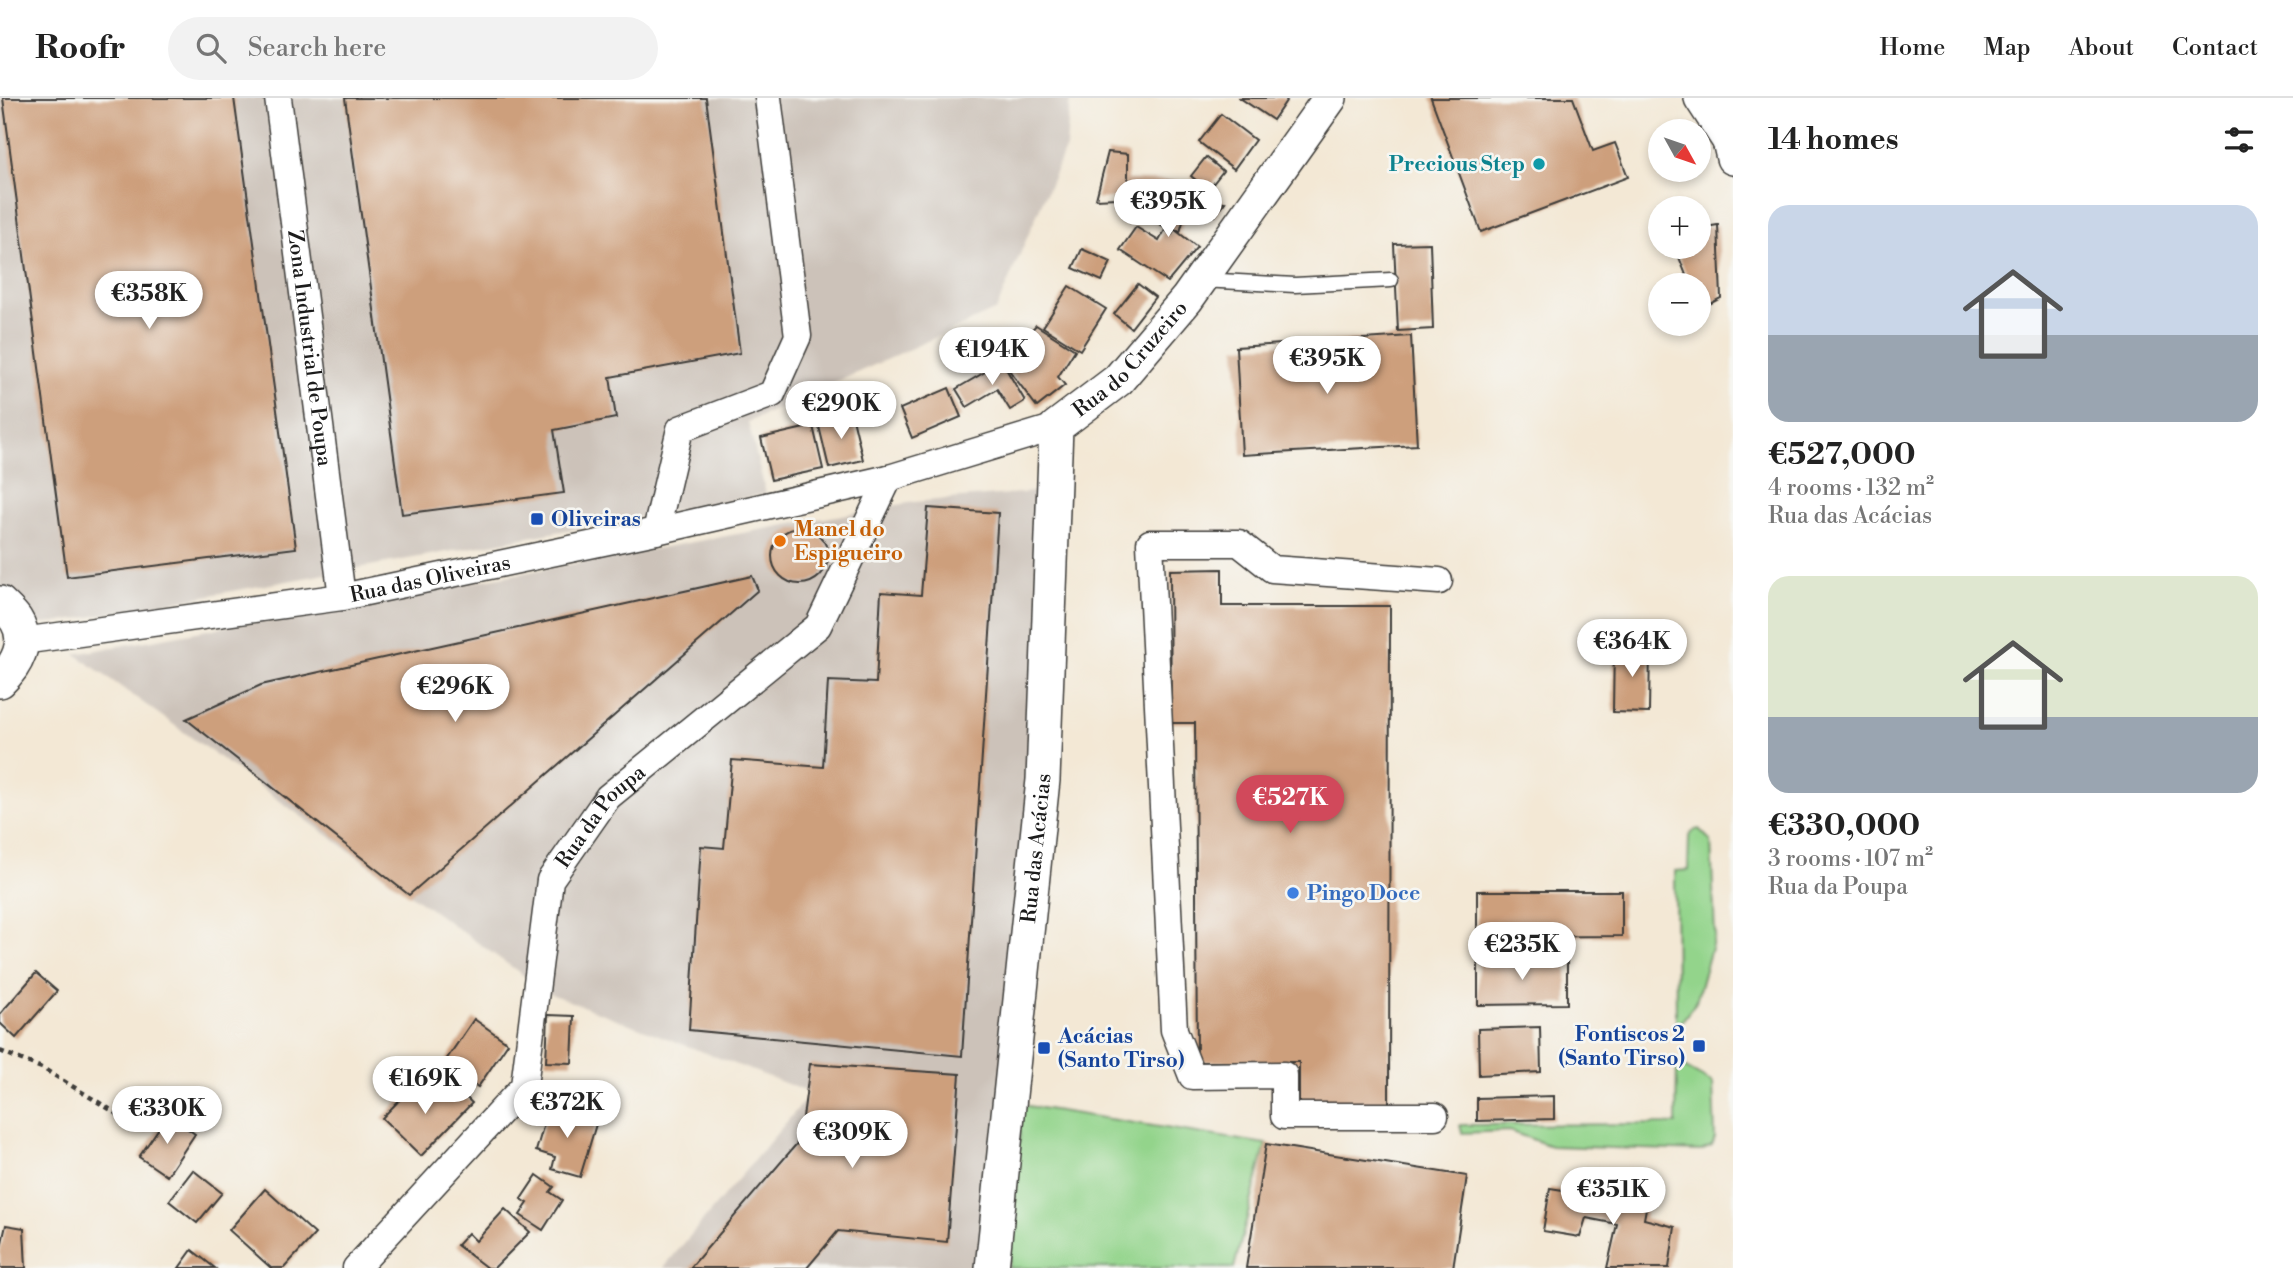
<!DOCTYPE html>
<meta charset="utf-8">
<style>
:root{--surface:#fff;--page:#f2f2f2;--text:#222;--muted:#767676;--line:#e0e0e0;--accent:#d1495b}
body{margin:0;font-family:"Libre Bodoni",serif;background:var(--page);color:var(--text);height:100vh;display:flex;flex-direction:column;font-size:26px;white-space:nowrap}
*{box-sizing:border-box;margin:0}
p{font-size:23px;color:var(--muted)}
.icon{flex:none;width:38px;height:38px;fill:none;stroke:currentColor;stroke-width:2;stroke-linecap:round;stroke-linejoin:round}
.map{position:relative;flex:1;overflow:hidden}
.panel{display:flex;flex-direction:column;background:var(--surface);width:560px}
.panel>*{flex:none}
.needle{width:46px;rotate:130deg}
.controls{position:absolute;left:1648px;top:21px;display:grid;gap:14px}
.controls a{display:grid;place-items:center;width:63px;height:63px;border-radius:50%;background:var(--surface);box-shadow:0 4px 10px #0003;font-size:35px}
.price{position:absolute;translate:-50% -60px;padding:0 16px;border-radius:24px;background:#fff;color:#222;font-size:23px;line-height:46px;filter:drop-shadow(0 2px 4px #0008)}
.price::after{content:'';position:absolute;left:50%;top:42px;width:21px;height:16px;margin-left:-10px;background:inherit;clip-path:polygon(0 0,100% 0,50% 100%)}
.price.selected{background:var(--accent);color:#fff}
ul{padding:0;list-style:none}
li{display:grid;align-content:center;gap:14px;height:371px;padding:0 35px}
li span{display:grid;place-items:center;height:217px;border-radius:21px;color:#555}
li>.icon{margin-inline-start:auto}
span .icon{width:126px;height:126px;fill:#fffc;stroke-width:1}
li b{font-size:30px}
h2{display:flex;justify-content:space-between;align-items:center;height:84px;padding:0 35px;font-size:30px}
header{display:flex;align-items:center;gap:42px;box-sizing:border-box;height:98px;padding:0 35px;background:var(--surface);border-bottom:2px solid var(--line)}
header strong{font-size:33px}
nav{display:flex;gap:38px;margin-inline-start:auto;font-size:24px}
.search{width:490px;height:63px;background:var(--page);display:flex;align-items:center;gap:18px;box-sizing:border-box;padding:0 24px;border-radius:38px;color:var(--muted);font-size:26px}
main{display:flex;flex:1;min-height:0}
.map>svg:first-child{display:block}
</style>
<header>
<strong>Roofr</strong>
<div class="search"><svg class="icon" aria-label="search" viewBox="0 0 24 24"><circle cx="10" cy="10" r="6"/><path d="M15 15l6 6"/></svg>Search here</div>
<nav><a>Home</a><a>Map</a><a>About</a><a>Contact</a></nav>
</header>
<main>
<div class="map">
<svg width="1733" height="1170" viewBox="0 0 1733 1170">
<rect width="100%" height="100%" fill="#f6f6f2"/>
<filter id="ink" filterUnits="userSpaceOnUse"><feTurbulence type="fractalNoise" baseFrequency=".0143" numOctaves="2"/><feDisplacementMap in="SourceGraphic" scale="14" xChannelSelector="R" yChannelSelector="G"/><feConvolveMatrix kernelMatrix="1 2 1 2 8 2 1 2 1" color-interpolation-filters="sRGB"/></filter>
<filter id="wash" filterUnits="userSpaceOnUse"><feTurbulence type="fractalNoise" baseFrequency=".00686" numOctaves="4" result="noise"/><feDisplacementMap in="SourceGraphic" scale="28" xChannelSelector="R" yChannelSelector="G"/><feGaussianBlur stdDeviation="1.57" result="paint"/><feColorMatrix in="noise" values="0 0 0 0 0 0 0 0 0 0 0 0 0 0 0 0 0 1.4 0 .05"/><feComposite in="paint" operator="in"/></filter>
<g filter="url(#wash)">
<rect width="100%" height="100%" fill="#f3e8d5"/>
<!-- industrial -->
<g fill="#ccc2b9">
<polygon points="0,0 1070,0 1066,49 996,212 748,324 766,396 56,525 0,529"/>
<polygon points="1069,391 1009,1170 663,1170 811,995 548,895 75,556 914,404"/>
</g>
<!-- green -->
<g fill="#93d48b" stroke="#587854" stroke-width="2">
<polygon points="1699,731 1711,743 1715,836 1696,904 1676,931 1675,773 1688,772 1689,738 1692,733"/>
<polygon points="1677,965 1713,985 1715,1040 1712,1048 1701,1053 1551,1048 1509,1033 1462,1035 1460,1027 1676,1026"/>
<polygon points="1022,1007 1266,1046 1234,1170 1009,1170"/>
</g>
<g id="blocks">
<!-- building -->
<g fill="#cd9f7b">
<polygon points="3,0 234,0 296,450 67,479"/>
<polygon points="345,0 706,0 740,255 610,279 616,320 554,332 564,395 402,416"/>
<polygon points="1240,0 1288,0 1273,22"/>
<polygon points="1431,0 1573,0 1593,53 1615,45 1628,79 1481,134"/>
<polygon points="1221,16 1255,42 1234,71 1199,44"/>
<polygon points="1108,54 1128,56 1128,82 1178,83 1183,97 1096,101"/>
<polygon points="1206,59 1223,73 1208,92 1191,78"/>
<polygon points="1171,98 1225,104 1215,118 1187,110 1180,134 1174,131 1197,149 1168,184 1120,152 1136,129 1159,143 1165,132 1172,136 1173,134 1160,126 1166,120"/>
<polygon points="1718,127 1721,200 1700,211 1699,187 1690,187 1675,149 1699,149 1699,130"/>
<polygon points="1430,145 1433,231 1398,233 1394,146"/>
<polygon points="1082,151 1111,164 1102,183 1073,170"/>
<polygon points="1138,186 1155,199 1131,230 1114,216"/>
<polygon points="1069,188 1106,211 1080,252 1043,229"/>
<polygon points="1036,227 1075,252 1058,279 1065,287 1037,309 1003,264"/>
<polygon points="1411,238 1417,347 1242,357 1236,249"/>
<polygon points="1002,264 1025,303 1010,312 997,291 967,309 956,291"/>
<polygon points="949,290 961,319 912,340 900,311"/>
<polygon points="852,316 863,362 829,370 818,324"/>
<polygon points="813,328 823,371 771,382 761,340"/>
<polygon points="928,410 998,415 962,958 689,932 701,748 724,750 732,662 823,669 828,583 876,585 881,494 921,497"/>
<circle cx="800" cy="458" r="28"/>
<polygon points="1222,471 1222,508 1390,508 1389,1011 1299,1014 1299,964 1197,964 1195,625 1171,625 1170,472"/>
<polygon points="752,478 758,492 409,797 186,621 261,587"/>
<polygon points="1614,547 1650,547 1649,615 1613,614"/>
<polygon points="1477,793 1622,793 1622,838 1477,839"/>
<polygon points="1567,860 1567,906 1478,907 1478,861"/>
<polygon points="36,875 57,893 16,940 0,925 0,916"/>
<polygon points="548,917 574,918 572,965 546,964"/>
<polygon points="474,921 508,945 478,989 444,965"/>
<polygon points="1540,929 1541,974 1479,977 1478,931"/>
<polygon points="810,966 960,976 947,1144 838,1133 807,1170 690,1170 800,1042"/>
<polygon points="417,984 438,1004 454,988 472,1005 421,1058 382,1020"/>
<polygon points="1554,998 1554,1021 1477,1023 1477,1000"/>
<polygon points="549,1009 597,1023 580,1079 552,1071 555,1059 536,1053"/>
<polygon points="168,1017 195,1036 167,1078 139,1059"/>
<polygon points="1266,1046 1467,1078 1453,1170 1246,1170"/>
<polygon points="193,1072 222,1095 197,1125 169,1103"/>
<polygon points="537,1077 554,1089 550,1094 562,1102 543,1132 520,1117 528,1105 521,1101"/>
<polygon points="1550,1090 1647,1105 1644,1121 1675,1129 1669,1170 1607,1170 1617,1126 1586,1120 1580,1139 1543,1133"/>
<polygon points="265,1091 315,1136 284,1170 271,1170 229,1132"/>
<polygon points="505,1111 530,1134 494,1170 487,1170 457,1147 468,1135 476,1143"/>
<polygon points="6,1127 24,1130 26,1170 0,1170 0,1153"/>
<polygon points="192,1152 215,1170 179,1170"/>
</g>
</g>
</g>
<g filter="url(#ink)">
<use href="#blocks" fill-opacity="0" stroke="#3c3b38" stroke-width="2"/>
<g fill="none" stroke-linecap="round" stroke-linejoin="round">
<defs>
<polyline id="service" points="1202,182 1295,187 1391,182"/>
<g id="minor">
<path id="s1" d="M278 0 342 499"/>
<polyline points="656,433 680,331 772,296 798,238 768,0"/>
<path id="s2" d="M22 543 342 499 656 433 889 380 1056 329"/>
<polyline points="1435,1018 1284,1018 1284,977 1192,978 1174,932 1150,445 1239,445 1272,471 1439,483"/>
<path id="s3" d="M356 1170 524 988 550 782 608 699 818 528 889 380"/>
</g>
<g id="tertiary">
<polyline points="1701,0 1729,43"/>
<polyline points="1733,0 1729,43 1733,60"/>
<path d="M0 505C5 510 12 516 16 522 30 544 16 568 0 583"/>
<path id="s4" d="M992 1170 1043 682 1056 329 1118 282 1187 201 1330 0"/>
</g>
</defs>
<!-- service casing -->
<use href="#service" stroke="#3c3b38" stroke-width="17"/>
<!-- minor casing -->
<use href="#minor" stroke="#3c3b38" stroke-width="29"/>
<!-- tertiary casing -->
<use href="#tertiary" stroke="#3c3b38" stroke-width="36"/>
<!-- path -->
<polyline stroke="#3c3b38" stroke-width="4.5" stroke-dasharray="5 5" stroke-linecap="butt" points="0,953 44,971 144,1032"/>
<!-- service -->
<use href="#service" stroke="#fff" stroke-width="14"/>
<!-- minor -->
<use href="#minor" stroke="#fff" stroke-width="26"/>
<!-- tertiary -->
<use href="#tertiary" stroke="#fff" stroke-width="33"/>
</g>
</g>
<!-- markers -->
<circle fill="#0f9aa8" stroke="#f6f6f2" stroke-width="2.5" cx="1539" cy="66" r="7"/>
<g fill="#1a4fb4" stroke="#f6f6f2" stroke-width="2.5">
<rect x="530" y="414" width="14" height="14" rx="3.5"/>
<rect x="1692" y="941" width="14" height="14" rx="3.5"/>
<rect x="1037" y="943" width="14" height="14" rx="3.5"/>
</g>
<circle fill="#e8710a" stroke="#f6f6f2" stroke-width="2.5" cx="780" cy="443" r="7"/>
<circle fill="#3f7fe0" stroke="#f6f6f2" stroke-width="2.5" cx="1293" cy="795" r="7"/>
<g text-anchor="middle" stroke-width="5" stroke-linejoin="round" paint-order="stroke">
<!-- culture labels -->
<g font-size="21" font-weight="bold" fill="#0d838f" stroke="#f6f6f2" text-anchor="end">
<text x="1525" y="73">Precious Step</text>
</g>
<!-- street labels -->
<g font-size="21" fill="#1c1c1c" stroke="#f6f6f2">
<text dy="7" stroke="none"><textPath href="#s1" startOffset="252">Zona Industrial de Poupa</textPath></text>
<text dy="7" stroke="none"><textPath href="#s4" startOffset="945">Rua do Cruzeiro</textPath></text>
<text dy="7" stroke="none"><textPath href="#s2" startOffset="413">Rua das Oliveiras</textPath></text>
<text dy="7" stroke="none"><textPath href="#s3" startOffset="537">Rua da Poupa</textPath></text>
<text dy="7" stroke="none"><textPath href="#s4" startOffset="422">Rua das Acácias</textPath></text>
</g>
<!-- transit labels -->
<g font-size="21" font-weight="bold" fill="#164399" stroke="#f6f6f2" text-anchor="start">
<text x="551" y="428">Oliveiras</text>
<text x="1685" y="943" text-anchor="end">Fontiscos 2<tspan x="1685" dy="24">(Santo Tirso)</tspan></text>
<text x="1058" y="945">Acácias<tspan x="1058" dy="24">(Santo Tirso)</tspan></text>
</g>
<!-- food labels -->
<g font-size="21" font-weight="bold" fill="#c56008" stroke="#f6f6f2" text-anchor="start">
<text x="794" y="438">Manel do<tspan x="794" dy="24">Espigueiro</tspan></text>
</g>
<!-- shop labels -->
<g font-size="21" font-weight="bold" fill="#366cbe" stroke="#f6f6f2" text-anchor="start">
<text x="1307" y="802">Pingo Doce</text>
</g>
</g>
</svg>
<div class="controls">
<a><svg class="needle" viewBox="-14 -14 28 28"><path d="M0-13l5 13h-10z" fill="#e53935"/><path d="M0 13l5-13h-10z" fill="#767676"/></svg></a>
<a>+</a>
<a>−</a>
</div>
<b class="price" style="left:1168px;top:141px">€395K</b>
<b class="price" style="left:149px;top:233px">€358K</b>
<b class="price" style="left:992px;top:289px">€194K</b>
<b class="price" style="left:1327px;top:298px">€395K</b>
<b class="price" style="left:841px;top:343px">€290K</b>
<b class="price" style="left:1632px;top:581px">€364K</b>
<b class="price" style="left:455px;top:626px">€296K</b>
<b class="price selected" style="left:1290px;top:737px">€527K</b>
<b class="price" style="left:1522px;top:884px">€235K</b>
<b class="price" style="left:425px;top:1018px">€169K</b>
<b class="price" style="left:567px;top:1042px">€372K</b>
<b class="price" style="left:167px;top:1048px">€330K</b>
<b class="price" style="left:852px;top:1072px">€309K</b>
<b class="price" style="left:1613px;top:1129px">€351K</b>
</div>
<section class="panel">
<h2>14 homes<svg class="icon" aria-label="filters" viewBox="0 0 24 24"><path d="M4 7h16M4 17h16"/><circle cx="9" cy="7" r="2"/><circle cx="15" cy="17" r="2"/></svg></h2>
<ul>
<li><span style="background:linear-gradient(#c9d6e8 60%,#9aa5b1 0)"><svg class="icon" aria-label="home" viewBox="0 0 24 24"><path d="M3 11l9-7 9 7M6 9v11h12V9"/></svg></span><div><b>€527,000</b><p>4 rooms · 132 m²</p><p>Rua das Acácias</p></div></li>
<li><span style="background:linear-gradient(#dfe7d0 65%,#9aa5b1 0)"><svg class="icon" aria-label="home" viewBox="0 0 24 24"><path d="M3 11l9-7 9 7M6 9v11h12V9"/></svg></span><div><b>€330,000</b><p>3 rooms · 107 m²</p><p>Rua da Poupa</p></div></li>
</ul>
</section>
</main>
